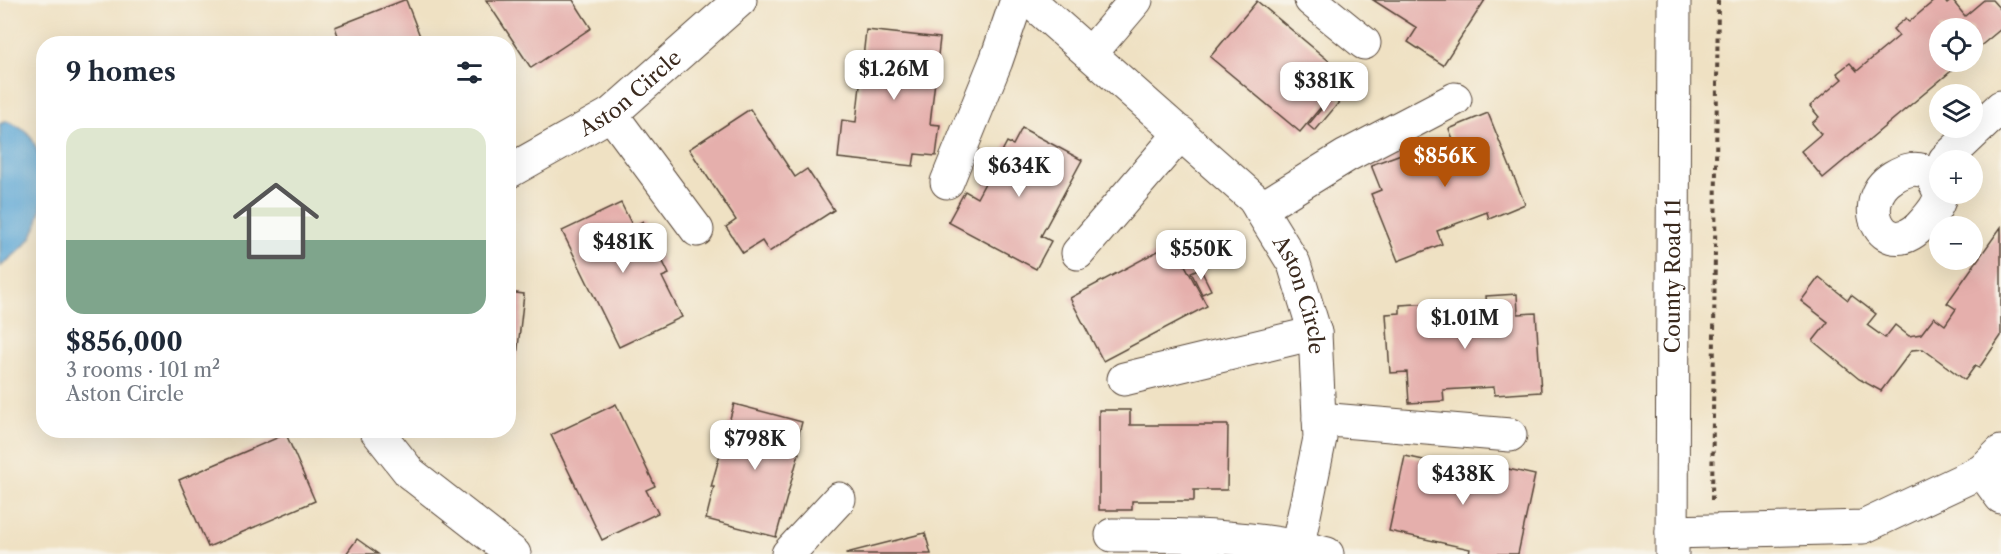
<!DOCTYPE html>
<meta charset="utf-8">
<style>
:root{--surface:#fff;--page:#f6f6f7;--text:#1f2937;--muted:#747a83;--line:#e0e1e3;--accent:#b45309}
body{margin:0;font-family:"Libre Caslon Text",serif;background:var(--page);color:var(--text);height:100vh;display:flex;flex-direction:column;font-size:22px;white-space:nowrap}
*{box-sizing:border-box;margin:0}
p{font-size:20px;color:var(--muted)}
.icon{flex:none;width:33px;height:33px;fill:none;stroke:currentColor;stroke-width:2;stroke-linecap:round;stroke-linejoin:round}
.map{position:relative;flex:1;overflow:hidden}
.side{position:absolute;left:36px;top:36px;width:480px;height:402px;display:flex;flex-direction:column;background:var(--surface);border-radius:24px;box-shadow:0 6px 24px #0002}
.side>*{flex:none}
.buttons{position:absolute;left:1929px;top:18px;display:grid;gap:12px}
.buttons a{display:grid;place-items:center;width:54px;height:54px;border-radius:50%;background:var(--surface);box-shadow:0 6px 24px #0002;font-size:30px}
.price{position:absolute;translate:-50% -51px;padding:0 14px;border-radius:12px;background:#fff;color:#222;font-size:20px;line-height:39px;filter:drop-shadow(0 2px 3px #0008)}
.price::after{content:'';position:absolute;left:50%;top:36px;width:18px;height:14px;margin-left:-9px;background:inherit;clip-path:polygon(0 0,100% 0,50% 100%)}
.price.on{background:var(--accent);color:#fff}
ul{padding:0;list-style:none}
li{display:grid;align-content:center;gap:12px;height:318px;padding:0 30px}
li+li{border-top:2px solid var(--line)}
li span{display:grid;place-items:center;height:186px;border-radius:18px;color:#555}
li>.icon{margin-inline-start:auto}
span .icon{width:108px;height:108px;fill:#fffc;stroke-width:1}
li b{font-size:26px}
h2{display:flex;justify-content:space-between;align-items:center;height:72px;padding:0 30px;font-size:26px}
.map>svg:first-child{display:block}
</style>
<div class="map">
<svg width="2001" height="554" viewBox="0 0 2001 554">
<rect width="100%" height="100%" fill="#f7f3e8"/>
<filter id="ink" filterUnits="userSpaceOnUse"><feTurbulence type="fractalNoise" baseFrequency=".0167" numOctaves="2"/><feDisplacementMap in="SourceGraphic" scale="12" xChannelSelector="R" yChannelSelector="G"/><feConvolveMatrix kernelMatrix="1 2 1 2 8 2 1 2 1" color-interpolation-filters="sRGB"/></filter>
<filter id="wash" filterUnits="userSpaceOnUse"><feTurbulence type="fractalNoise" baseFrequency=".008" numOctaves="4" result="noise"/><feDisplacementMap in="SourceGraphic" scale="24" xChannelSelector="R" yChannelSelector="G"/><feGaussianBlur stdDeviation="1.35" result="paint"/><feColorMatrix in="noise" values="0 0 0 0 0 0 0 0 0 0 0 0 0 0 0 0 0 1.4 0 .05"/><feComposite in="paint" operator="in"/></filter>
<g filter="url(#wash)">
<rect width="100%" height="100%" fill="#efe1c3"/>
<!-- water -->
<path fill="#5fa8d6" stroke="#4d697a" stroke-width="1.5" d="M6 121C15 125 27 129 32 139 46 164 46 208 33 234 27 246 10 258 0 267V124Z"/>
<g id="blocks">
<!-- building -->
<g fill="#e5afac">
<polygon points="404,0 406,0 423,44 341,44 335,27"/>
<polygon points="486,0 573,0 591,28 531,68"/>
<polygon points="1373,0 1485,0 1443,65 1408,42 1417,28"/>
<polygon points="1935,0 1944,0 1947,4 1952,0 1965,16 1984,0 1992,0 2001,10 2001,29 1972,53 1972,28 1940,28 1940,62 1962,62 1823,178 1801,151 1821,134 1812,123 1819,117 1810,106 1842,79 1837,73 1850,63 1857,71 1899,36 1893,29 1906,18 1909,22"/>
<polygon points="1257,1 1347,76 1300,132 1210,57"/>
<polygon points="866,30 940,38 930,124 940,125 936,156 915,154 913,166 838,158 842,120 856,122"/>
<polygon points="1333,95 1341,100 1315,131 1308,125"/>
<polygon points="750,109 795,177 807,169 834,210 769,252 762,241 743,253 726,227 736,220 689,149"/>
<polygon points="1488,113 1525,204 1489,219 1487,212 1437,231 1442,244 1398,261 1371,194 1381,190 1371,165 1401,154 1405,163 1455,144 1449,129"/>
<polygon points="1022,128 1082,160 1041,236 1051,241 1036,269 948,222 965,191 977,198 1007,142 1013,145"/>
<polygon points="621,203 633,227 643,221 669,274 662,277 682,317 619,347 562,231"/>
<polygon points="2001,227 2001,336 1979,368 1975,366 1965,380 1923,349 1912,350 1881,391 1859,379 1813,341 1828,322 1801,301 1819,277 1848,300 1851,295 1876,314 1867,325 1885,338 1895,325 1909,336 1921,334 1934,317 1945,325 1956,309 1947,303"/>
<polygon points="1173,243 1207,306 1103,361 1070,298"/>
<polygon points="1200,268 1211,290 1202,294 1191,272"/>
<polygon points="508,292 524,294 511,410 508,410"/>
<polygon points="1517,294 1518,314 1536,313 1541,392 1495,395 1494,387 1443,390 1444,401 1409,403 1407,372 1390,373 1386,314 1400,313 1400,305 1432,303 1433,315 1487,311 1486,296"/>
<polygon points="616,404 655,486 646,490 658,513 602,540 551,435"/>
<polygon points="734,404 802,422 794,452 799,453 776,537 706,519 714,487 711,487"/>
<polygon points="1099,410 1130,410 1130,425 1228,425 1227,490 1194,490 1194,501 1132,501 1132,510 1099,510"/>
<polygon points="286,434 315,501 208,547 179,480"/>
<polygon points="1405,456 1488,474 1490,465 1535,475 1518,554 1469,554 1470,549 1389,531"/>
<polygon points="925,533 931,554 846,554 846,553"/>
<polygon points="357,539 378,554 346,554"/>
</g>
</g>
</g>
<g filter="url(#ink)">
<use href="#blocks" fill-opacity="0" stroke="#564537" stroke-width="1.5"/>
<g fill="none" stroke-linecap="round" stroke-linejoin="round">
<defs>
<g id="minor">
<path id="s1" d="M1029 0 1254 199 1294 264 1315 333 1320 438 1296 554"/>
<polyline points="1311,0 1364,43"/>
<polyline points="1091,53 1136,0"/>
<polyline points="611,114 697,230"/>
<polyline points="1945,160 2001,107"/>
<path id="s2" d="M508 172 611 114 740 0"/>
<polyline points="947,182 996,61 1017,0"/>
<path d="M1940 193 1931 174C1917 166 1906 169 1893 177 1852 203 1886 268 1925 221 1932 213 1940 204 1940 194"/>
<polyline points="1260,209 1346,156 1455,99"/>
<polyline points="1078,253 1181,133"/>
<polyline points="1124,379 1315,333"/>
<polyline points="1319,419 1510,435"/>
<polyline points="376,430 410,473 514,554"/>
<polyline points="1982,471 2001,497"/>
<polyline points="1672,532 1863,527 1982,471 2001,452"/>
<path d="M1112 535C1185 535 1257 535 1327 554"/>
<polyline points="788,554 839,499"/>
<path id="s3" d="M1672 554 1674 0"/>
</g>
</defs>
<!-- minor casing -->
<use href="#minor" stroke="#564537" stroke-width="35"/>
<!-- path -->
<polyline stroke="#564537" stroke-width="4" stroke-dasharray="4.5 4.5" stroke-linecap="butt" points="1712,500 1718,0"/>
<!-- minor -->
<use href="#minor" stroke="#fff" stroke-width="33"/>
</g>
</g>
<g text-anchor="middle" stroke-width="4.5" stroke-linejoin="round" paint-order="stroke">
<!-- street labels -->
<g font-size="21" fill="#3b2a1e" stroke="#f7f3e8">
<text dy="7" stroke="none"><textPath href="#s2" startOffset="146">Aston Circle</textPath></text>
<text dy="7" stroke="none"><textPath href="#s3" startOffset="278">County Road 11</textPath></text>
<text dy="7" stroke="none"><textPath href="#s1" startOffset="408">Aston Circle</textPath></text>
</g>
</g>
</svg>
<div class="buttons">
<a><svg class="icon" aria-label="locate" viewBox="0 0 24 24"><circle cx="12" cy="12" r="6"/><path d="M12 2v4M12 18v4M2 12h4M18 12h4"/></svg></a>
<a><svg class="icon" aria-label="layers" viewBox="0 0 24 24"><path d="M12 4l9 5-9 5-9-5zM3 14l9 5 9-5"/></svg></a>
<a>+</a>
<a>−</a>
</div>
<b class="price" style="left:894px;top:101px">$1.26M</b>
<b class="price" style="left:1324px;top:113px">$381K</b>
<b class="price on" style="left:1445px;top:188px">$856K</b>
<b class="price" style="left:1019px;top:198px">$634K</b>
<b class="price" style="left:623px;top:274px">$481K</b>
<b class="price" style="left:1201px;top:281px">$550K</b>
<b class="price" style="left:1465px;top:350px">$1.01M</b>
<b class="price" style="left:755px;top:471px">$798K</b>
<b class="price" style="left:1463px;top:506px">$438K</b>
<section class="side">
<h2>9 homes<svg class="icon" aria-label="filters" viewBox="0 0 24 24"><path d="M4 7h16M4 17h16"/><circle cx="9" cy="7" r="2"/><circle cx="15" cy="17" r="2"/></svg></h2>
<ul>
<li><span style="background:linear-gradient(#dfe7d0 60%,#7fa58c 0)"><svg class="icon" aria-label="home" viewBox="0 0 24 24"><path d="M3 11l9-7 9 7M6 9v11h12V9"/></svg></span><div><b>$856,000</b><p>3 rooms · 101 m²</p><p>Aston Circle</p></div></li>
</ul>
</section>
</div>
